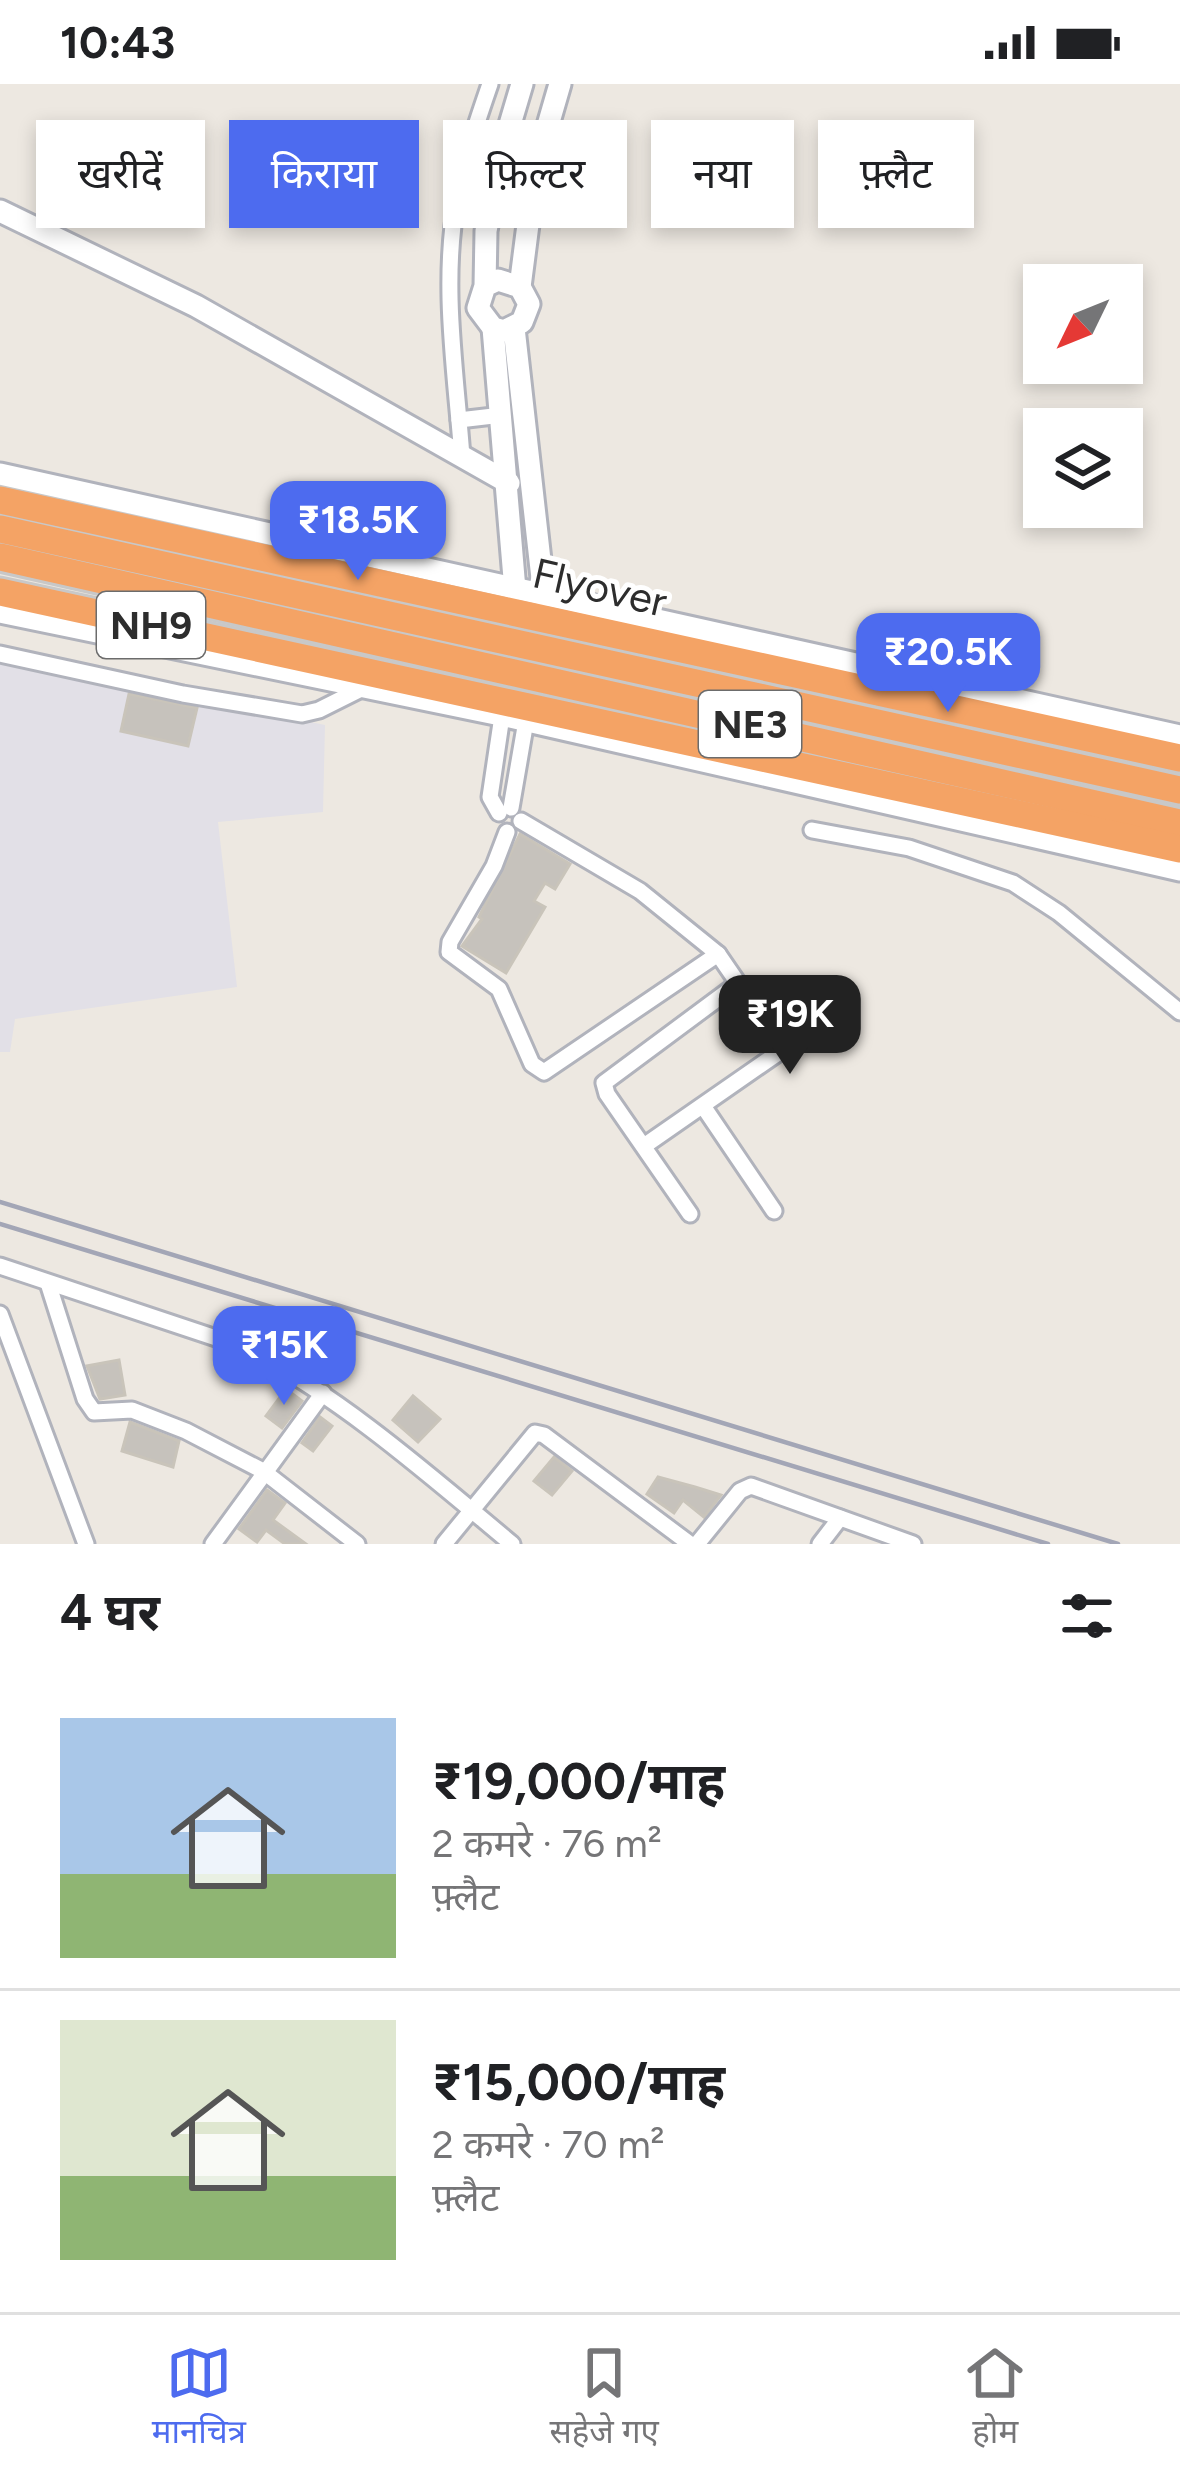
<!DOCTYPE html>
<html lang="hi">
<meta charset="utf-8">
<style>
:root{--surface:#fff;--page:#f2f2f2;--text:#202124;--muted:#757577;--line:#e0e0e0;--accent:#4d6bef}
body{margin:0;font-family:Figtree,"Noto Sans Devanagari",sans-serif;background:var(--page);color:var(--text);height:100vh;display:flex;flex-direction:column;font-size:45px;white-space:nowrap}
*{box-sizing:border-box;margin:0}
p{font-size:39px;color:var(--muted)}
.icon{flex:none;width:66px;height:66px;fill:none;stroke:currentColor;stroke-width:2;stroke-linecap:round;stroke-linejoin:round}
.map{position:relative;height:1460px;overflow:hidden}
.side{display:flex;flex-direction:column;background:var(--surface);flex:1}
.side>*{flex:none}
.guide{position:absolute;left:36px;top:36px;width:1110px;height:108px;display:flex;gap:24px}
.needle{width:78px;rotate:227deg}
.fabs{position:absolute;left:1023px;top:180px;display:grid;gap:24px}
.fabs a{display:grid;place-items:center;width:120px;height:120px;border-radius:0px;background:var(--surface);box-shadow:0 6px 18px #0003;font-size:60px}
.price{position:absolute;translate:-50% -102px;padding:0 27px;border-radius:24px;background:var(--accent);color:#fff;font-size:39px;line-height:78px;filter:drop-shadow(0 3px 6px #0008)}
.price::after{content:'';position:absolute;left:50%;top:72px;width:36px;height:27px;margin-left:-18px;background:inherit;clip-path:polygon(0 0,100% 0,50% 100%)}
.price.selected{background:#222;color:#fff}
ul{padding:0;list-style:none}
li{display:flex;align-items:center;gap:36px;height:300px;padding:0 60px}
li+li{border-top:3px solid var(--line)}
li span{display:grid;place-items:center;flex:none;width:336px;height:240px;border-radius:0px;color:#555}
li>.icon{margin-inline-start:auto}
span .icon{width:144px;height:144px;fill:#fffc;stroke-width:1}
li b{font-size:51px}
h2{display:flex;justify-content:space-between;align-items:center;height:144px;padding:0 60px;font-size:51px}
.tag{padding:0 42px;border-radius:0px;background:var(--surface);box-shadow:0 6px 18px #0003;font-size:42px;line-height:108px}
.tag.selected{background:var(--accent);color:#fff}
.status{display:flex;justify-content:space-between;align-items:center;height:84px;padding:0 60px;background:var(--surface);direction:ltr}
.status svg{height:33px;fill:currentColor}
.tab-bar{display:flex;justify-content:space-around;align-items:center;height:168px;border-top:3px solid var(--line);background:var(--surface);font-size:33px;color:var(--muted)}
.tab-bar a{display:grid;justify-items:center;gap:6px}
.tab-bar .selected{color:var(--accent)}
.map>svg:first-child{display:block}
</style>
<div class="status"><b>10:43</b><svg viewBox="0 0 49 12"><path d="M0 12V9h3v3zM5 12V6h3v6zM10 12V3h3v9zM15 12V0h3v12zM26 1h20v11H26zM47 4h2v5h-2z"/></svg></div>
<div class="map">
<svg width="1180" height="1460" viewBox="0 0 1180 1460">
<rect width="100%" height="100%" fill="#ede8e1"/>
<!-- industrial -->
<polygon fill="#e2e0e7" points="0,573 325,641 323,728 218,738 237,903 15,935 10,968 0,968"/>
<!-- building -->
<g fill="#c6c2bc" stroke="#c9c4ba" stroke-width="3">
<polygon points="129,610 197,624 188,662 121,647"/>
<polygon points="520,750 570,780 555,805 545,799 534,817 545,823 506,889 462,862 482,835 479,833"/>
<polygon points="119,1276 125,1311 100,1315 87,1282"/>
<polygon points="286,1305 302,1317 282,1344 266,1332"/>
<polygon points="413,1312 440,1335 418,1358 393,1336"/>
<polygon points="320,1333 332,1342 313,1367 302,1359"/>
<polygon points="130,1338 179,1357 173,1383 122,1367"/>
<polygon points="554,1373 572,1387 552,1411 534,1397"/>
<polygon points="658,1393 695,1403 721,1411 704,1433 683,1416 674,1429 647,1410"/>
<polygon points="267,1406 285,1419 273,1436 306,1460 285,1460 266,1446 257,1458 239,1445"/>
</g>
<g fill="none" stroke-linecap="round" stroke-linejoin="round">
<defs>
<g id="street">
<polyline points="459,336 502,331"/>
<path d="M462 373C456 289 441 200 457 115 464 75 477 38 490 0"/>
<polyline points="0,570 183,610 302,630 319,626 363,604"/>
<polyline points="511,724 526,637"/>
<polyline points="499,729 490,713 502,632"/>
<polyline points="812,746 909,764 1013,799 1059,829 1180,928"/>
<polyline points="507,748 494,782 450,858 449,868 499,905 532,980 544,988 718,870 640,807 521,737"/>
<polyline points="703,1022 774,1127"/>
<polyline points="644,1062 778,969 777,956 718,870"/>
<polyline points="690,1130 607,1010 604,999 736,901"/>
<path d="M0 1182 246 1264C343 1315 428 1390 512 1460"/>
<polyline points="48,1199 85,1315 94,1328 132,1326 186,1347 263,1387 357,1460"/>
<polyline points="0,1230 86,1460"/>
<polyline points="213,1460 323,1309"/>
<polyline points="444,1460 535,1349 544,1351 690,1460"/>
<polyline points="697,1460 740,1407 751,1402 913,1460"/>
<polyline points="820,1460 840,1434"/>
</g>
<g id="secondary">
<polyline points="0,127 196,222 509,399"/>
<polyline points="485,202 498,196 520,203 529,220 522,238 504,247 493,244 478,224 485,202 486,147 500,74 522,0"/>
<polyline points="520,203 535,86 560,0"/>
<polyline points="493,244 515,506"/>
<polyline points="514,244 544,512"/>
<polyline points="0,390 1180,652"/>
<polyline points="0,528 510,633 1180,786"/>
</g>
<g id="highway">
<polyline points="0,416 1180,674"/>
<polyline points="0,445 1180,706"/>
<polyline points="0,473 1180,739"/>
<polyline points="0,508 1180,765"/>
</g>
</defs>
<!-- street casing -->
<use href="#street" stroke="#b1b3bc" stroke-width="21"/>
<!-- secondary casing -->
<use href="#secondary" stroke="#b1b3bc" stroke-width="27"/>
<!-- highway casing -->
<use href="#highway" stroke="#c8c8c8" stroke-width="33"/>
<!-- street -->
<use href="#street" stroke="#fff" stroke-width="15"/>
<!-- secondary -->
<use href="#secondary" stroke="#fff" stroke-width="21"/>
<!-- highway -->
<use href="#highway" stroke="#f4a365" stroke-width="27"/>
<!-- rail -->
<g stroke="#a3a6b6" stroke-width="4.5">
<polyline points="0,1118 1118,1460"/>
<polyline points="0,1140 1048,1460"/>
</g>
</g>
<g text-anchor="middle" stroke-width="10" stroke-linejoin="round" paint-order="stroke">
<!-- shield labels -->
<g fill="#fff" stroke="#6c6c6c" stroke-width="3">
<rect x="97" y="508" width="108" height="66" rx="9"/>
<rect x="699" y="607" width="102" height="66" rx="9"/>
</g>
<g font-size="39" font-weight="bold" fill="#2d2d2d">
<text x="151" y="555">NH9</text>
<text x="750" y="654">NE3</text>
</g>
<!-- street labels -->
<g font-size="42" fill="#2d2d2d" stroke="#fff">
<text transform="translate(600 503) rotate(13)" y="15">Flyover</text>
</g>
</g>
</svg>
<div class="fabs">
<a><svg class="needle" viewBox="-14 -14 28 28"><path d="M0-13l5 13h-10z" fill="#e53935"/><path d="M0 13l5-13h-10z" fill="#757577"/></svg></a>
<a><svg class="icon" aria-label="layers" viewBox="0 0 24 24"><path d="M12 4l9 5-9 5-9-5zM3 14l9 5 9-5"/></svg></a>
</div>
<b class="price" style="left:358px;top:499px">₹18.5K</b>
<b class="price" style="left:948px;top:631px">₹20.5K</b>
<b class="price selected" style="left:790px;top:993px">₹19K</b>
<b class="price" style="left:284px;top:1324px">₹15K</b>
<div class="guide">
<a class="tag">खरीदें</a>
<a class="tag selected">किराया</a>
<a class="tag">फ़िल्टर</a>
<a class="tag">नया</a>
<a class="tag">फ़्लैट</a>
</div>
</div>
<section class="side">
<h2>4 घर<svg class="icon" aria-label="filters" viewBox="0 0 24 24"><path d="M4 7h16M4 17h16"/><circle cx="9" cy="7" r="2"/><circle cx="15" cy="17" r="2"/></svg></h2>
<ul>
<li><span style="background:linear-gradient(#a9c7e8 65%,#8fb573 0)"><svg class="icon" aria-label="home" viewBox="0 0 24 24"><path d="M3 11l9-7 9 7M6 9v11h12V9"/></svg></span><div><b>₹19,000/माह</b><p>2 कमरे · 76 m²</p><p>फ़्लैट</p></div></li>
<li><span style="background:linear-gradient(#dfe7d0 65%,#8fb573 0)"><svg class="icon" aria-label="home" viewBox="0 0 24 24"><path d="M3 11l9-7 9 7M6 9v11h12V9"/></svg></span><div><b>₹15,000/माह</b><p>2 कमरे · 70 m²</p><p>फ़्लैट</p></div></li>
</ul>
</section>
<nav class="tab-bar">
<a class="selected"><svg class="icon" aria-label="map" viewBox="0 0 24 24"><path d="M3 6l6-2 6 2 6-2v14l-6 2-6-2-6 2zM9 4v14M15 6v14"/></svg>मानचित्र</a>
<a><svg class="icon" aria-label="saved" viewBox="0 0 24 24"><path d="M7 4h10v16l-5-4-5 4z"/></svg>सहेजे गए</a>
<a><svg class="icon" aria-label="home" viewBox="0 0 24 24"><path d="M3 11l9-7 9 7M6 9v11h12V9"/></svg>होम</a>
</nav>
